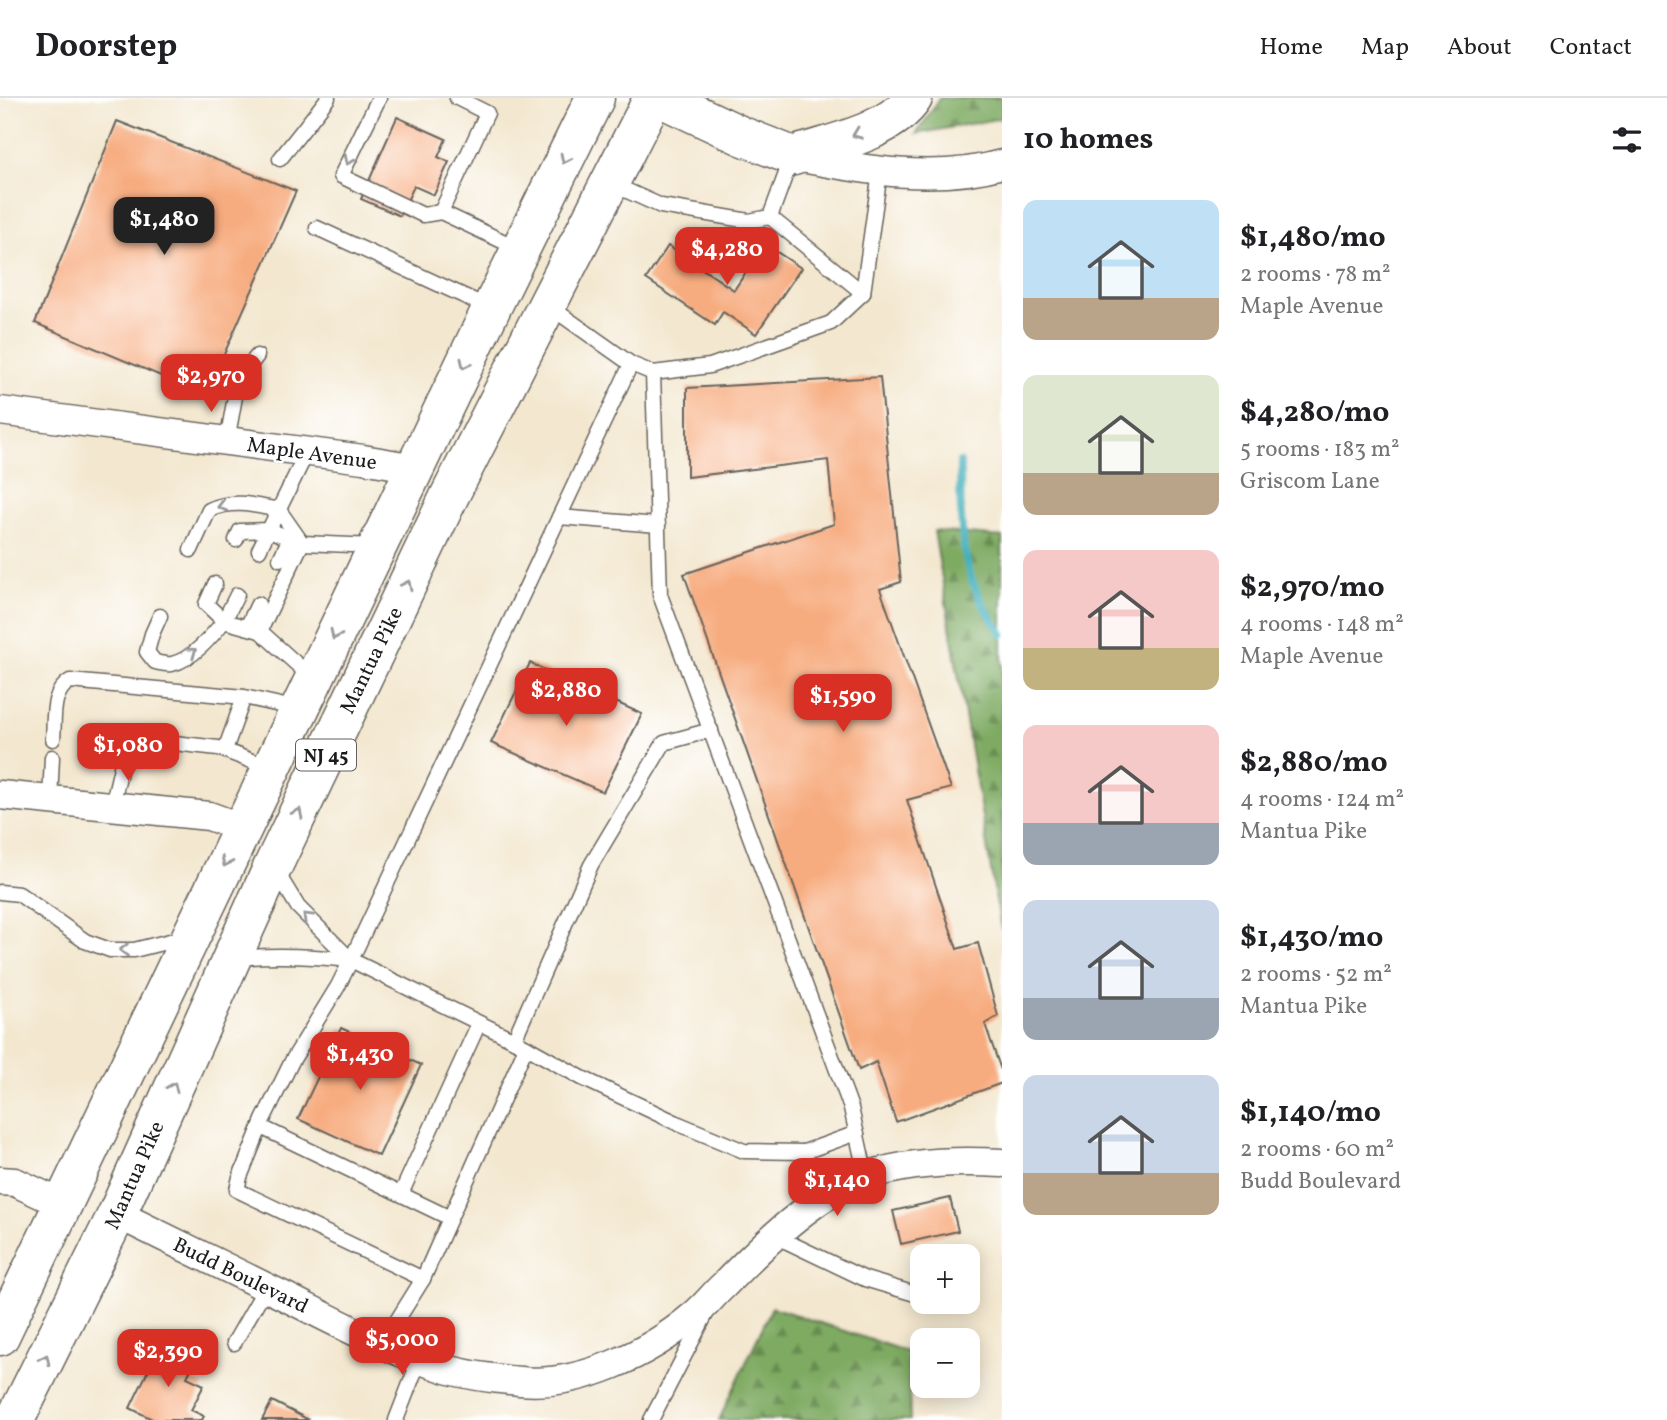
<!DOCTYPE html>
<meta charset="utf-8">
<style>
:root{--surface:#fff;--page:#f2f2f2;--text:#202124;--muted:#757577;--line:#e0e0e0;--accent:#d93025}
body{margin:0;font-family:Vollkorn,serif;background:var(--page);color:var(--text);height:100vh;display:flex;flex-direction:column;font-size:26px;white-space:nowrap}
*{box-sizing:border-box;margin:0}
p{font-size:23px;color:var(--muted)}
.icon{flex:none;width:38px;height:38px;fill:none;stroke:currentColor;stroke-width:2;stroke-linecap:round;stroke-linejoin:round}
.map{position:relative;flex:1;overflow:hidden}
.side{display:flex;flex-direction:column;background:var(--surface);width:665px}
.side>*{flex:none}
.tools{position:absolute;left:910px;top:1146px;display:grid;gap:14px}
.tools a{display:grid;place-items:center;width:70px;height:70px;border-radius:14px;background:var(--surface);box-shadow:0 4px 18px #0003;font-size:35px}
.price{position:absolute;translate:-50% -60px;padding:0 16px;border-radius:14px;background:var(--accent);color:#fff;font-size:23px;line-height:46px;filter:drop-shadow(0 2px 4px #0008)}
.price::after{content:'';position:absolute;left:50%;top:42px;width:21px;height:16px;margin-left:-10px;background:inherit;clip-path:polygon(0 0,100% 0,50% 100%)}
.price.active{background:#222;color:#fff}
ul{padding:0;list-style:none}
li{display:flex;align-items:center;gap:21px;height:175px;padding:0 21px}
li span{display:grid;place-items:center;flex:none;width:196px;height:140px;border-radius:14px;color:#555}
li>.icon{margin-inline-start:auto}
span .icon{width:84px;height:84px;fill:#fffc;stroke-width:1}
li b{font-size:30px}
h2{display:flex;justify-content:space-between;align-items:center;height:84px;padding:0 21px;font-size:30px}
header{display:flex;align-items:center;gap:42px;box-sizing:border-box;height:98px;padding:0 35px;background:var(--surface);border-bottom:2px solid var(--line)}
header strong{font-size:33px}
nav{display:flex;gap:38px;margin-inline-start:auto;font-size:24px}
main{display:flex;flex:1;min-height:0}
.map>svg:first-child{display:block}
</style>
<header>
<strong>Doorstep</strong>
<nav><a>Home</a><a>Map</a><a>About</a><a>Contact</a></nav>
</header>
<main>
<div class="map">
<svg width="1002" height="1322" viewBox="0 0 1002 1322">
<defs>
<pattern id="forest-firs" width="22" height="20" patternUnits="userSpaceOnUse" patternTransform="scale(1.75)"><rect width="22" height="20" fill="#7eaa62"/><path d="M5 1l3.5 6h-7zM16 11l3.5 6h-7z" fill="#668a50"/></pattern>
</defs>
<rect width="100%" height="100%" fill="#fff"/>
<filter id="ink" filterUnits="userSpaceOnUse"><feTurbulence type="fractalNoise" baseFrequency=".0143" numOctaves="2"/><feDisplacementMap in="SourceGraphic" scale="14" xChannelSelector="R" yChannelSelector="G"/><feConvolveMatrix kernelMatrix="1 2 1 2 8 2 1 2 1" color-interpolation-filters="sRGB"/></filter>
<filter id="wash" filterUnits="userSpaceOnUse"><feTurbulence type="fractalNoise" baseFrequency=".00686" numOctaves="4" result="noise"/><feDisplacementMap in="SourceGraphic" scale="28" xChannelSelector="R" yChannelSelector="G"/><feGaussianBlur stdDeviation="1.57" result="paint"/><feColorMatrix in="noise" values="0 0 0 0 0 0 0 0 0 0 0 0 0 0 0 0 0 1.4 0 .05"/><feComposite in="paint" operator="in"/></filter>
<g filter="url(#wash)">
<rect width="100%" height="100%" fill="#f3e7cf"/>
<!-- forest -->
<g fill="url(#forest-firs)" stroke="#4d633f" stroke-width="2">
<polygon points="940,0 1002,0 1002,20 916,36"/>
<polygon points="934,433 1002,439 1002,832 1000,826"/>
<polygon points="772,1209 908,1254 910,1322 719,1322"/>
</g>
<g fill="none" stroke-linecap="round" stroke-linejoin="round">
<!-- stream -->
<path stroke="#3fafba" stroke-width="8" d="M960 364C961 407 958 454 977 494 983 509 994 523 1002 536"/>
</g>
<g id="blocks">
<!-- building -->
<g fill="#f7ac7f">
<polygon points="397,19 446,41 438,59 449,64 434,97 414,88 400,118 361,101"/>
<polygon points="117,23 296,93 206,297 35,225"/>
<polygon points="765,146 801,170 756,236 723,214 715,227 646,181 668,148 734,192"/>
<polygon points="880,279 901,484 880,491 951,690 907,702 957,851 978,845 998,918 985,926 1002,975 1002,985 896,1024 876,964 859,972 684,476 834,426 828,362 687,379 687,290"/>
<polygon points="530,565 642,616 603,694 491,645"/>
<polygon points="341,930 421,967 379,1058 298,1021"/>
<polygon points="950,1100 958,1133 901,1146 893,1113"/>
<polygon points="160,1248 194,1265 187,1279 204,1287 191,1312 204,1318 202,1322 154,1322 130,1310"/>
<polygon points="272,1303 309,1322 262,1322"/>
</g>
</g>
</g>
<g filter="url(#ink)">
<use href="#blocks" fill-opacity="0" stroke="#67635b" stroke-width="2"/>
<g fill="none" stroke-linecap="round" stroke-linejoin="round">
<defs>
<g id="service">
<polyline points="379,0 341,78 423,117 441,114 519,151"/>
<polyline points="280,61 328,0"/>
<polyline points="612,86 661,108 749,123 770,119 792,59"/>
<polyline points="441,114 487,15 457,0"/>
<polyline points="770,119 863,195"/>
<polyline points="317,130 490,210"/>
<polyline points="549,208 631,266"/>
<polyline points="227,343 238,282 257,258"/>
<polyline points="559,419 658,427"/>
<polyline points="236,442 240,433 269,432 302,445 376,448"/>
<path d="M191 452 209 412C233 401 254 407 279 412L302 445"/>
<polyline points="259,452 307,354"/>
<polyline points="280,461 290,440"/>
<polyline points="215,486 206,506 224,523 237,497"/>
<path d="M160 518 152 536 147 554 155 564C160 565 167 567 172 566 193 561 211 539 224 523L260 533 311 579"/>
<polyline points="247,529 258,506"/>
<polyline points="260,533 302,445"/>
<path d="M53 641C55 621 50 595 70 583L244 599 298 611"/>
<polyline points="225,652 244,599"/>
<polyline points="50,702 52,659"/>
<polyline points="112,708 127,644 130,640 218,650 270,670"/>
<polyline points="276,773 298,809 351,862 514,942 582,980 679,1026 744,1053 804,1054 817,1104"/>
<polyline points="0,794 19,796 85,843 110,852 134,852 186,839"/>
<path d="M238 860C276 856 313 858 351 862"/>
<polyline points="514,942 591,767 664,645 711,632"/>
<polyline points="261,1029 450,1120"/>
<polyline points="804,1054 857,1035"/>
<polyline points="866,1078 851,1010 660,497 653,275 710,268 831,225 863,195 880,74"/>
<polyline points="401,1096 479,925"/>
<polyline points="775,1138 865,1181 922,1198"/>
<polyline points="423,1181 237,1092 240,1079 263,1022 292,963 338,888 351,862 631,266 653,275"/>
<polyline points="234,1245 266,1189"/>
<polyline points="383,1245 423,1181 526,949"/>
<polyline points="396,1322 420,1260"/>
<polyline points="651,1322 707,1214"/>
</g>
<g id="minor">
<path d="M797 59C863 72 935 85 1002 66"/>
<polyline points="0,313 363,361 415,370"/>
<polyline points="0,697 209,718 242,730"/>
<polyline points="0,1083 15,1084 62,1106"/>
<path d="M117 1116C174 1144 231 1172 288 1200 340 1226 392 1254 447 1271 469 1278 497 1281 520 1283 580 1289 650 1255 694 1217 705 1208 714 1196 724 1187 757 1153 792 1119 832 1094 883 1064 945 1062 1002 1065"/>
</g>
<polyline id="secondary" points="661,0 742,38 793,58"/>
<g id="primary">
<path d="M793 58C829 46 891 34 913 0"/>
<polyline points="0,1238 491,211 595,0"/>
<polyline points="15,1322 117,1116 273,768 449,399 653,0"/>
</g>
</defs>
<!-- service casing -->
<use href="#service" stroke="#67635b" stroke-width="17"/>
<!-- minor casing -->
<use href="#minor" stroke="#67635b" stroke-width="31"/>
<!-- secondary casing -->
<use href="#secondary" stroke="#67635b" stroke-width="41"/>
<!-- primary casing -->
<use href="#primary" stroke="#67635b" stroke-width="41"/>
<!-- service -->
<use href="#service" stroke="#fff" stroke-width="14"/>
<!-- minor -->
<use href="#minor" stroke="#fff" stroke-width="28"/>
<!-- secondary -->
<use href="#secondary" stroke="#fff" stroke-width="38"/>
<!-- primary -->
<use href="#primary" stroke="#fff" stroke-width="38"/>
</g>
<!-- one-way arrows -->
<defs><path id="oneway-chevron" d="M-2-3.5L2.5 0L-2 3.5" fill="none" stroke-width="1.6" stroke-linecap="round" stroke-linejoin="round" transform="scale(1.75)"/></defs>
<g stroke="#999">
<use href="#oneway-chevron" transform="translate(857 36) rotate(159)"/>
<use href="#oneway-chevron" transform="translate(565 61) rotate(116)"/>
<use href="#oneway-chevron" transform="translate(349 62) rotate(116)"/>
<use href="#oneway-chevron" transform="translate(465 266) rotate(115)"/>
<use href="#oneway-chevron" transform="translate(222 408) rotate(166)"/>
<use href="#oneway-chevron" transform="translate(407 487) rotate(-64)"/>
<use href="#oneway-chevron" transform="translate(335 537) rotate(116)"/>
<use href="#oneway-chevron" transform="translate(192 554) rotate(-36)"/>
<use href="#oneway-chevron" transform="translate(298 715) rotate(-64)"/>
<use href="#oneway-chevron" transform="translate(226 764) rotate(116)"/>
<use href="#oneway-chevron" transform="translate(307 819) rotate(-136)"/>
<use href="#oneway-chevron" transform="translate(124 852) rotate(179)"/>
<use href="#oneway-chevron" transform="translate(173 989) rotate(-66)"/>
<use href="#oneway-chevron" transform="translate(45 1261) rotate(-64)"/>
</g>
</g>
<g text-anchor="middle" stroke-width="5" stroke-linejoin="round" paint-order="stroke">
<!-- shield labels -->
<rect fill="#fff" stroke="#606060" stroke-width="2" x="296" y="641.5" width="60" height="31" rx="5"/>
<g font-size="19" font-weight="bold" fill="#1c1c1c">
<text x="326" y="664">NJ 45</text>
</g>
<!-- street labels -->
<g font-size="21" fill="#1c1c1c" stroke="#fff">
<text transform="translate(312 355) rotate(8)" y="7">Maple Avenue</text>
<text transform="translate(371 562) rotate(-64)" y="7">Mantua Pike</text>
<text transform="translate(134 1077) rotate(-66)" y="7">Mantua Pike</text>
<text transform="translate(241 1177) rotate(26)" y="7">Budd Boulevard</text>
</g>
</g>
</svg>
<div class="tools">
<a>+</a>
<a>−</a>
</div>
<b class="price active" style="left:164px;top:159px">$1,480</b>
<b class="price" style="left:727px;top:189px">$4,280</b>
<b class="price" style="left:211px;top:316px">$2,970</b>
<b class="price" style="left:566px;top:630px">$2,880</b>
<b class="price" style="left:843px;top:636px">$1,590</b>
<b class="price" style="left:128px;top:685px">$1,080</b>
<b class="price" style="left:360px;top:994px">$1,430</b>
<b class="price" style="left:837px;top:1120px">$1,140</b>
<b class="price" style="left:402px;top:1279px">$5,000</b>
<b class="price" style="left:168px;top:1291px">$2,390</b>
</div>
<section class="side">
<h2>10 homes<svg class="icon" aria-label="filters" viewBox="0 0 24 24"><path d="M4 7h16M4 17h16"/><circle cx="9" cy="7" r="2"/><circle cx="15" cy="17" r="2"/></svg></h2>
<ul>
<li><span style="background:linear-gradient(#bfe0f5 70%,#b9a48a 0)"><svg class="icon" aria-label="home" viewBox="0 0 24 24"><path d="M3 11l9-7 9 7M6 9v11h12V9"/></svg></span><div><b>$1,480/mo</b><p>2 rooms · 78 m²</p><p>Maple Avenue</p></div></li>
<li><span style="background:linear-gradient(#dfe7d0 70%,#b9a48a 0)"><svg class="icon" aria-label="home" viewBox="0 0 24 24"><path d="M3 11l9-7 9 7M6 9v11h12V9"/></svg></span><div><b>$4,280/mo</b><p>5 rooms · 183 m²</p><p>Griscom Lane</p></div></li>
<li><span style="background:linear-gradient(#f6c9c9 70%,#c2b280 0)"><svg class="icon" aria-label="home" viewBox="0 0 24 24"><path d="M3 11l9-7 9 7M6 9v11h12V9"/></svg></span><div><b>$2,970/mo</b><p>4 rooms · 148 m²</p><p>Maple Avenue</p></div></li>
<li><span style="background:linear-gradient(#f6c9c9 70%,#9aa5b1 0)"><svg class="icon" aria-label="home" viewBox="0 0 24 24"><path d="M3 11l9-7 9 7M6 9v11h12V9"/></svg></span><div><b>$2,880/mo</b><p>4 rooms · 124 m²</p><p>Mantua Pike</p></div></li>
<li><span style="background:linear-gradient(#c9d6e8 70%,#9aa5b1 0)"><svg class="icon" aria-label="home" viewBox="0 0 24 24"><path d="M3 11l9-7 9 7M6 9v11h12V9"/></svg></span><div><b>$1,430/mo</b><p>2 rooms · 52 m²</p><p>Mantua Pike</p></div></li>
<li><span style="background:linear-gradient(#c9d6e8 70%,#b9a48a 0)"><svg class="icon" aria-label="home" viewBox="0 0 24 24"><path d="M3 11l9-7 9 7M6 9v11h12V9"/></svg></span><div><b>$1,140/mo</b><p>2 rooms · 60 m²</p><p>Budd Boulevard</p></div></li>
</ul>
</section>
</main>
